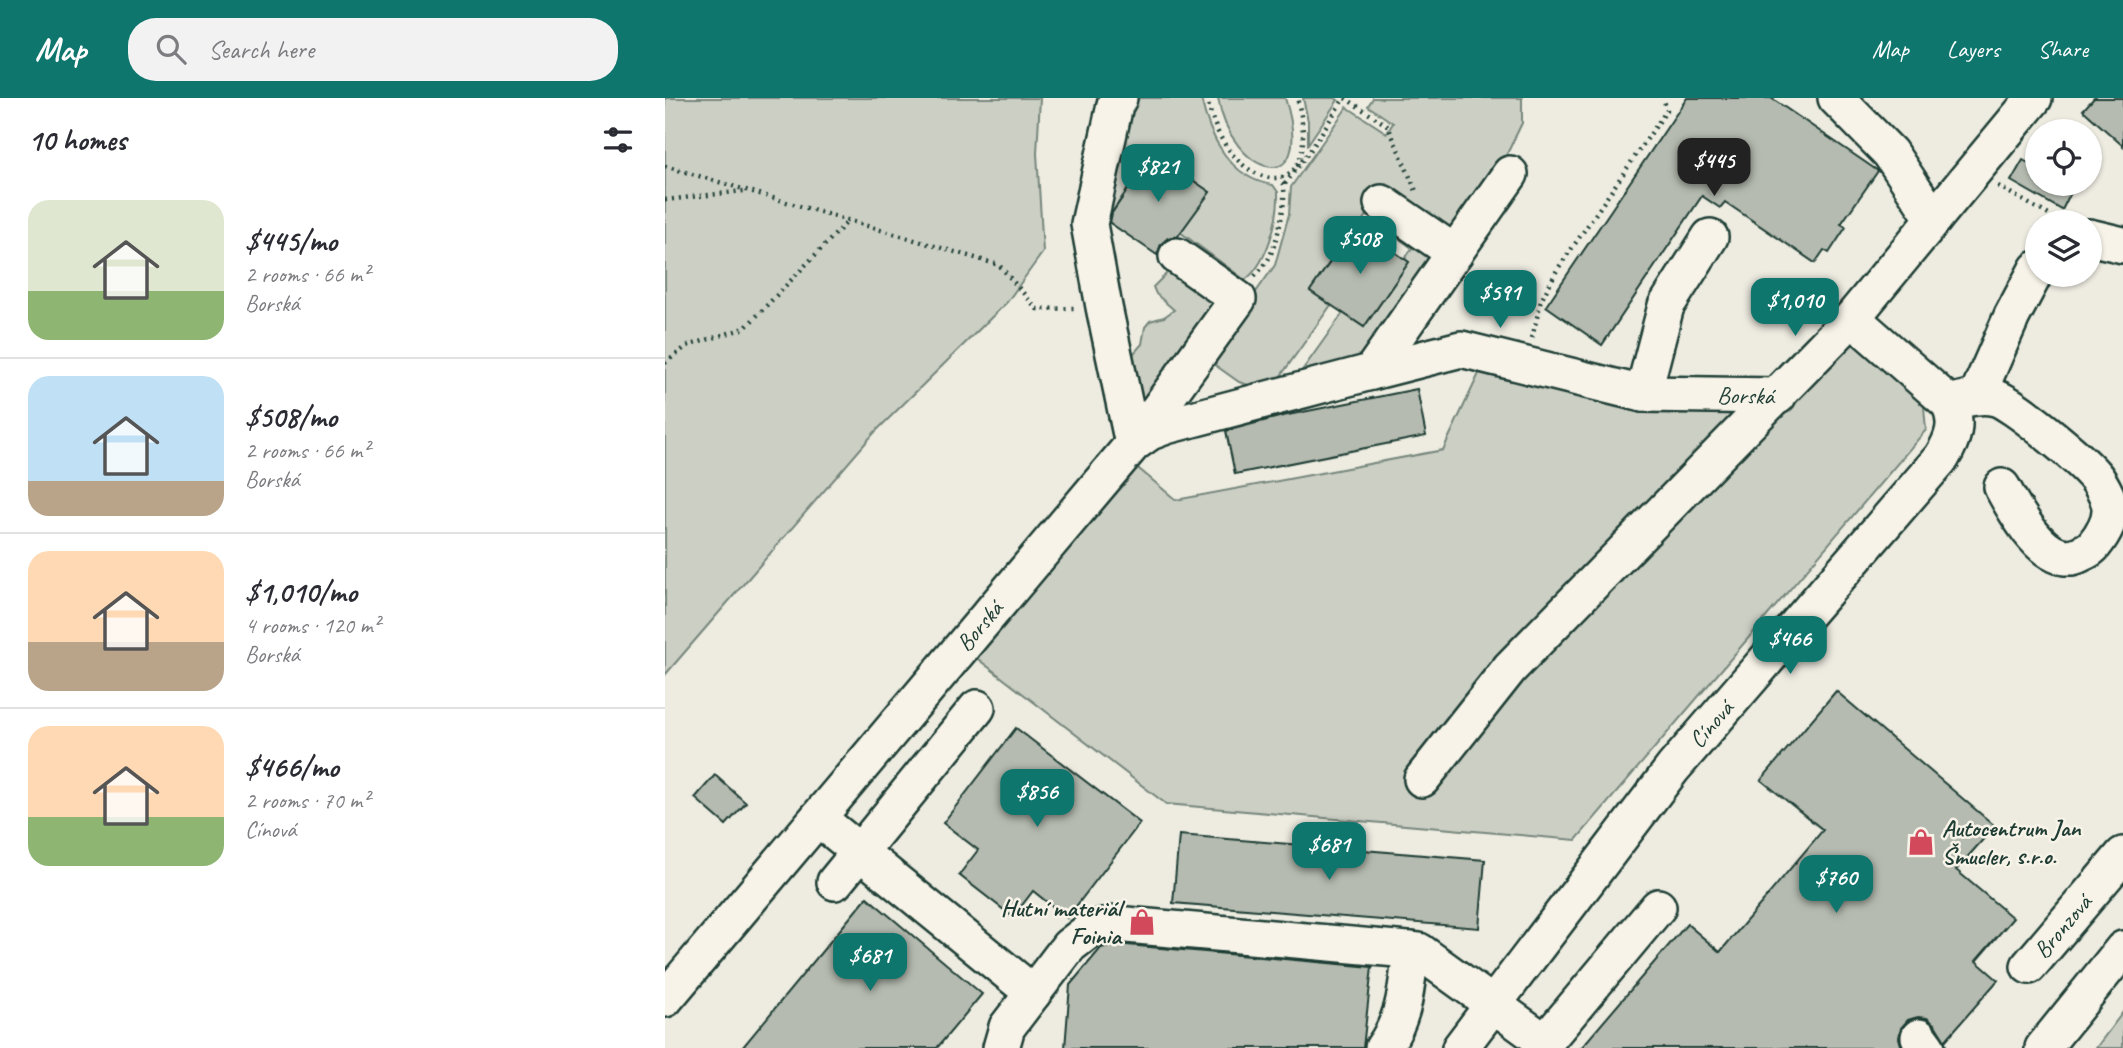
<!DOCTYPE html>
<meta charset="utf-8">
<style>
:root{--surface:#fff;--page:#f2f2f3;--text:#2b2b33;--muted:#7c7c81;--line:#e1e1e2;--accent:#0f766e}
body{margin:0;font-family:Caveat,sans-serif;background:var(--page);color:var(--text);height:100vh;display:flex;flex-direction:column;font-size:26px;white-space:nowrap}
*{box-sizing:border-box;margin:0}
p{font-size:23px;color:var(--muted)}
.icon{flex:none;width:38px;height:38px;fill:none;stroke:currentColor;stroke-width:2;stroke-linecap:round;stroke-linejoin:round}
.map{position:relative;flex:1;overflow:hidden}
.sheet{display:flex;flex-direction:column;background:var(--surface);width:665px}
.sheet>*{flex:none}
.buttons{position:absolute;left:1360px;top:21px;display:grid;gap:14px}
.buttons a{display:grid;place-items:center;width:77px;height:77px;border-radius:50%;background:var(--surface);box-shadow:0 2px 5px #0004;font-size:35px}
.price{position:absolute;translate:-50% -60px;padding:0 16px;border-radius:14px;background:var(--accent);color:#fff;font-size:23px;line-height:46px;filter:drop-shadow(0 2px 4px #0008)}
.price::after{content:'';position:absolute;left:50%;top:42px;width:21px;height:16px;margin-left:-10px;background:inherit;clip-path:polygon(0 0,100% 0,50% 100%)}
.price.selected{background:#222;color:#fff}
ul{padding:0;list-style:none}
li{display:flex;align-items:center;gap:21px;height:175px;padding:0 28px}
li+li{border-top:2px solid var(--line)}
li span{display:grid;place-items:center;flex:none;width:196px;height:140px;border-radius:21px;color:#555}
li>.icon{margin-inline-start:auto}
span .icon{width:84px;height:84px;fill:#fffc;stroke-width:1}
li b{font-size:30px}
h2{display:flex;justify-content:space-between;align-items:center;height:84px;padding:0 28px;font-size:30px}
header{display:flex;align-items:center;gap:42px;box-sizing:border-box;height:98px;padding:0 35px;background:var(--accent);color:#fff}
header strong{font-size:33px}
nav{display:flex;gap:38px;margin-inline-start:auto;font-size:24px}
.search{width:490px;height:63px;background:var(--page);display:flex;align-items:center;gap:18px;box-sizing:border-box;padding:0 24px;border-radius:28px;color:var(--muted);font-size:26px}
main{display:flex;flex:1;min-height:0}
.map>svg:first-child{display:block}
</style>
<header>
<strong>Map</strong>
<div class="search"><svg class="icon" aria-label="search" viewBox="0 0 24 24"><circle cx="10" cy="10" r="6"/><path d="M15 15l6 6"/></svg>Search here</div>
<nav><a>Map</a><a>Layers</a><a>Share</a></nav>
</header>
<main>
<section class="sheet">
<h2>10 homes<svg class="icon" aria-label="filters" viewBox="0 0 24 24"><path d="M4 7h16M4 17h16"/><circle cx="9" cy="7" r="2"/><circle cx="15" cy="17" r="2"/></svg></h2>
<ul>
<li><span style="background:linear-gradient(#dfe7d0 65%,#8fb573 0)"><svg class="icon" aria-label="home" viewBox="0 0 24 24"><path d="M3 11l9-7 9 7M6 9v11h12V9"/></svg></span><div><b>$445/mo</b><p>2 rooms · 66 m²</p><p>Borská</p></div></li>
<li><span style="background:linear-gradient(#bfe0f5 75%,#b9a48a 0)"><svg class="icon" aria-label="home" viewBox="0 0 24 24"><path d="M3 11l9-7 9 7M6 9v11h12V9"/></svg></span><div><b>$508/mo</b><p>2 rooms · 66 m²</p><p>Borská</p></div></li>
<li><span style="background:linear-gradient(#ffd9b3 65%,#b9a48a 0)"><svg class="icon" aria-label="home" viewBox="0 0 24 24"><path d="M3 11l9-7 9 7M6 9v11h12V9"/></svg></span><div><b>$1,010/mo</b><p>4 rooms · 120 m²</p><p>Borská</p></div></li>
<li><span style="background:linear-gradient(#ffd9b3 65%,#8fb573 0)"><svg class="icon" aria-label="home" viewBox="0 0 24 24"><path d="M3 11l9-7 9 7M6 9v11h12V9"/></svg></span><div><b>$466/mo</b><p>2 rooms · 70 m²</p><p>Cínová</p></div></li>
</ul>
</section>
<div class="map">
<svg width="1458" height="950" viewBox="0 0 1458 950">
<rect width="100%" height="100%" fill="#eeece1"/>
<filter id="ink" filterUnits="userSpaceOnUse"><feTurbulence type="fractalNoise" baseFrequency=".0143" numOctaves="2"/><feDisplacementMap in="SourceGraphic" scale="14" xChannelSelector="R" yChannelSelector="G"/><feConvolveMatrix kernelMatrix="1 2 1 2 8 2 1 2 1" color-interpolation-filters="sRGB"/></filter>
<g filter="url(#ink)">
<!-- green -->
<g fill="#cccfc4" stroke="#76867c" stroke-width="2">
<polygon points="0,0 375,0 372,55 378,154 342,204 209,335 0,577"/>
<path d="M474 0H536C544 38 565 81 608 87L613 94C614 121 602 166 580 182L515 134 545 94 487 55 442 121 462 18Z"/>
<path d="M553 0H620C653 104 566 79 553 0Z"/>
<polygon points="638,0 670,0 673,2 643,46 643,23"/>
<polygon points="708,0 857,0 857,25 842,56 787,137 717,95 694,129 690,127 645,193 666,207 610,286 599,292 574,284 543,262 610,167 624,116 626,89 682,9 722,35 728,25 703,8"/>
<polygon points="713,116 771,151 713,241 694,258 631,281 678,215 699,229 744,164 740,161 747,150 708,122"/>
<polygon points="512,170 548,205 472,314 466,264 469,255 477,246 480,229 485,223 499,219 509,212 491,196 488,189 503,174"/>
<polygon points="1177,245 1202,245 1258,297 1261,332 911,742 501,706 309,558 468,366 511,402 778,352 818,267 858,286 988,309 1126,309"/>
<polygon points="1458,914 1458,950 1431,950"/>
</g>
<!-- building -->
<g fill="#b5bbb0" stroke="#1f3d34" stroke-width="2">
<polygon points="1022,0 1106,0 1213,73 1176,126 1181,129 1164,155 1159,152 1150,165 1060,104 1055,110 1037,98 937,247 881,208"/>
<polygon points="1429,0 1458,0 1458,48 1418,12"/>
<polygon points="488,55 545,94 513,138 503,140 496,146 492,157 445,125 447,115"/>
<polygon points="1358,62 1372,70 1372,86 1410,86 1397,112 1346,83"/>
<polygon points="691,127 744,164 699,229 645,193"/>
<polygon points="752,291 761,338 570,376 561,333 618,318"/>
<polygon points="1171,593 1330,728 1291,772 1348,820 1311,863 1333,882 1280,943 1270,927 1262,920 1253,919 1243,922 1236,930 1234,940 1237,950 916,950 1022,826 1055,854 1158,732 1096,682"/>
<polygon points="351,630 475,725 402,820 368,793 348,819 294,777 313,752 278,725"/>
<polygon points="50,677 81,705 61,727 30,700"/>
<polygon points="514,737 820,762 814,830 508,805"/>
<polygon points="202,799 317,896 272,950 77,950"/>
<polygon points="451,846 707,869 698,950 400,950 405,887 436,850"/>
</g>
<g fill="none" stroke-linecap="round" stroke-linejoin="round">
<defs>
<g id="minor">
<polyline points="454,0 450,7 424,126 439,209 468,346"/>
<polyline points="1171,0 1225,55 1269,121"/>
<polyline points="717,105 790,155"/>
<polyline points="1424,139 1458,147"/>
<path id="s1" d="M706 274 796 251 978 296 1113 298"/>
<polyline points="978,296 1001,208 1045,139"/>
<polyline points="1312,298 1347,218 1372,171"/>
<path d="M1284 305C1300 301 1315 296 1331 300 1347 304 1415 361 1428 376 1434 382 1444 400 1445 409 1446 423 1437 437 1429 447 1425 452 1421 453 1415 456 1382 473 1350 413 1337 389"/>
<polyline points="472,341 573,201 512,158"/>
<polyline points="757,681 845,570 1187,220 1369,0"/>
<polyline points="153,720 368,895"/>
<polyline points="170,784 312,610"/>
<path id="s2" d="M1364 868 1458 757"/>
<path id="s3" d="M0 901 468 346 485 334 501 328 706 274 845 76"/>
<polyline points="1254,939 1262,950"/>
<polyline points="336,950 342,929 404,848 426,831 450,826 754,853 880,944"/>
<path d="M718 950C741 918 741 890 746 852"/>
<path id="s4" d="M795 950 1008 670 1277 359C1288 341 1294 325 1284 305L1187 220"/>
<polyline points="875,950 993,809"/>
<polyline points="1378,950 1458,851"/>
</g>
</defs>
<!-- minor casing -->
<use href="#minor" stroke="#1f3d34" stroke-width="40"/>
<!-- path -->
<g stroke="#1f3d34" stroke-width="4.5" stroke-dasharray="2 5" stroke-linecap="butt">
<path d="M542 0C559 95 664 118 632 0"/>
<polyline points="680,0 723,28 751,93"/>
<polyline points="0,68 334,167 372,211 410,210"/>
<polyline points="620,86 647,50 679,0"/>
<polyline points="1333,88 1396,124"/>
<polyline points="0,102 79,93"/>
<path d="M590 178C595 172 601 166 604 160 613 142 624 97 617 79"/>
<polyline points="867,240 876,203 892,172 1002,12 998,0"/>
<polyline points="0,265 22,248 80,230 183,123"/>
</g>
<!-- minor -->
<use href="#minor" stroke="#f7f3e8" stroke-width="35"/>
</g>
</g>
<!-- icons -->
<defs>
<symbol id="shop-bare" viewBox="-9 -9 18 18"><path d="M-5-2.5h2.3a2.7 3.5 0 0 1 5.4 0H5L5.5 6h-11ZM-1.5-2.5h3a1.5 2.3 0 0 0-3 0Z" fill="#d1495b" stroke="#f7f3e8" stroke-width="2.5" paint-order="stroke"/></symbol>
</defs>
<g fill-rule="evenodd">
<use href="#shop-bare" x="1237" y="725" width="38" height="38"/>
<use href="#shop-bare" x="458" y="805" width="38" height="38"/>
</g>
<g text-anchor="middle" stroke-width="5" stroke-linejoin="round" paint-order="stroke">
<!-- street labels -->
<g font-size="24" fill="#1f3d34" stroke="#f7f3e8">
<text dy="8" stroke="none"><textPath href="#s1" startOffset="383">Borská</textPath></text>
<text dy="8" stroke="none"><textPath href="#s3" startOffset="488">Borská</textPath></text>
<text dy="8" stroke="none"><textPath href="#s4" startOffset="410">Cínová</textPath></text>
<text dy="8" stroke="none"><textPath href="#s2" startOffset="52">Bronzová</textPath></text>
</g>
<!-- poi labels -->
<g font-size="24" font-weight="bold" fill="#1f3d34" stroke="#f7f3e8" text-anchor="start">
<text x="1277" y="738">Autocentrum Jan<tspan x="1277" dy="28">Šmucler, s.r.o.</tspan></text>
<text x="456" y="818" text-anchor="end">Hutní materiál<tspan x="456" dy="28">Foinia</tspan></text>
</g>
</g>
</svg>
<div class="buttons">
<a><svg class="icon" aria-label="locate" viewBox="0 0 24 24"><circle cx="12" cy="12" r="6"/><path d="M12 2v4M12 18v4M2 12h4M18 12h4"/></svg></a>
<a><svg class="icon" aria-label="layers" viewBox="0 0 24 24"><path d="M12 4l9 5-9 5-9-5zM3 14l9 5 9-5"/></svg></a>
</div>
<b class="price selected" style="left:1049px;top:100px">$445</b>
<b class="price" style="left:493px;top:106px">$821</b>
<b class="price" style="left:695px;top:178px">$508</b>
<b class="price" style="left:835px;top:232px">$591</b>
<b class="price" style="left:1130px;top:240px">$1,010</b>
<b class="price" style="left:1125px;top:578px">$466</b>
<b class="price" style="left:372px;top:731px">$856</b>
<b class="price" style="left:664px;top:784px">$681</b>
<b class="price" style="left:1171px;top:817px">$760</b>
<b class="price" style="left:205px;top:895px">$681</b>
</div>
</main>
